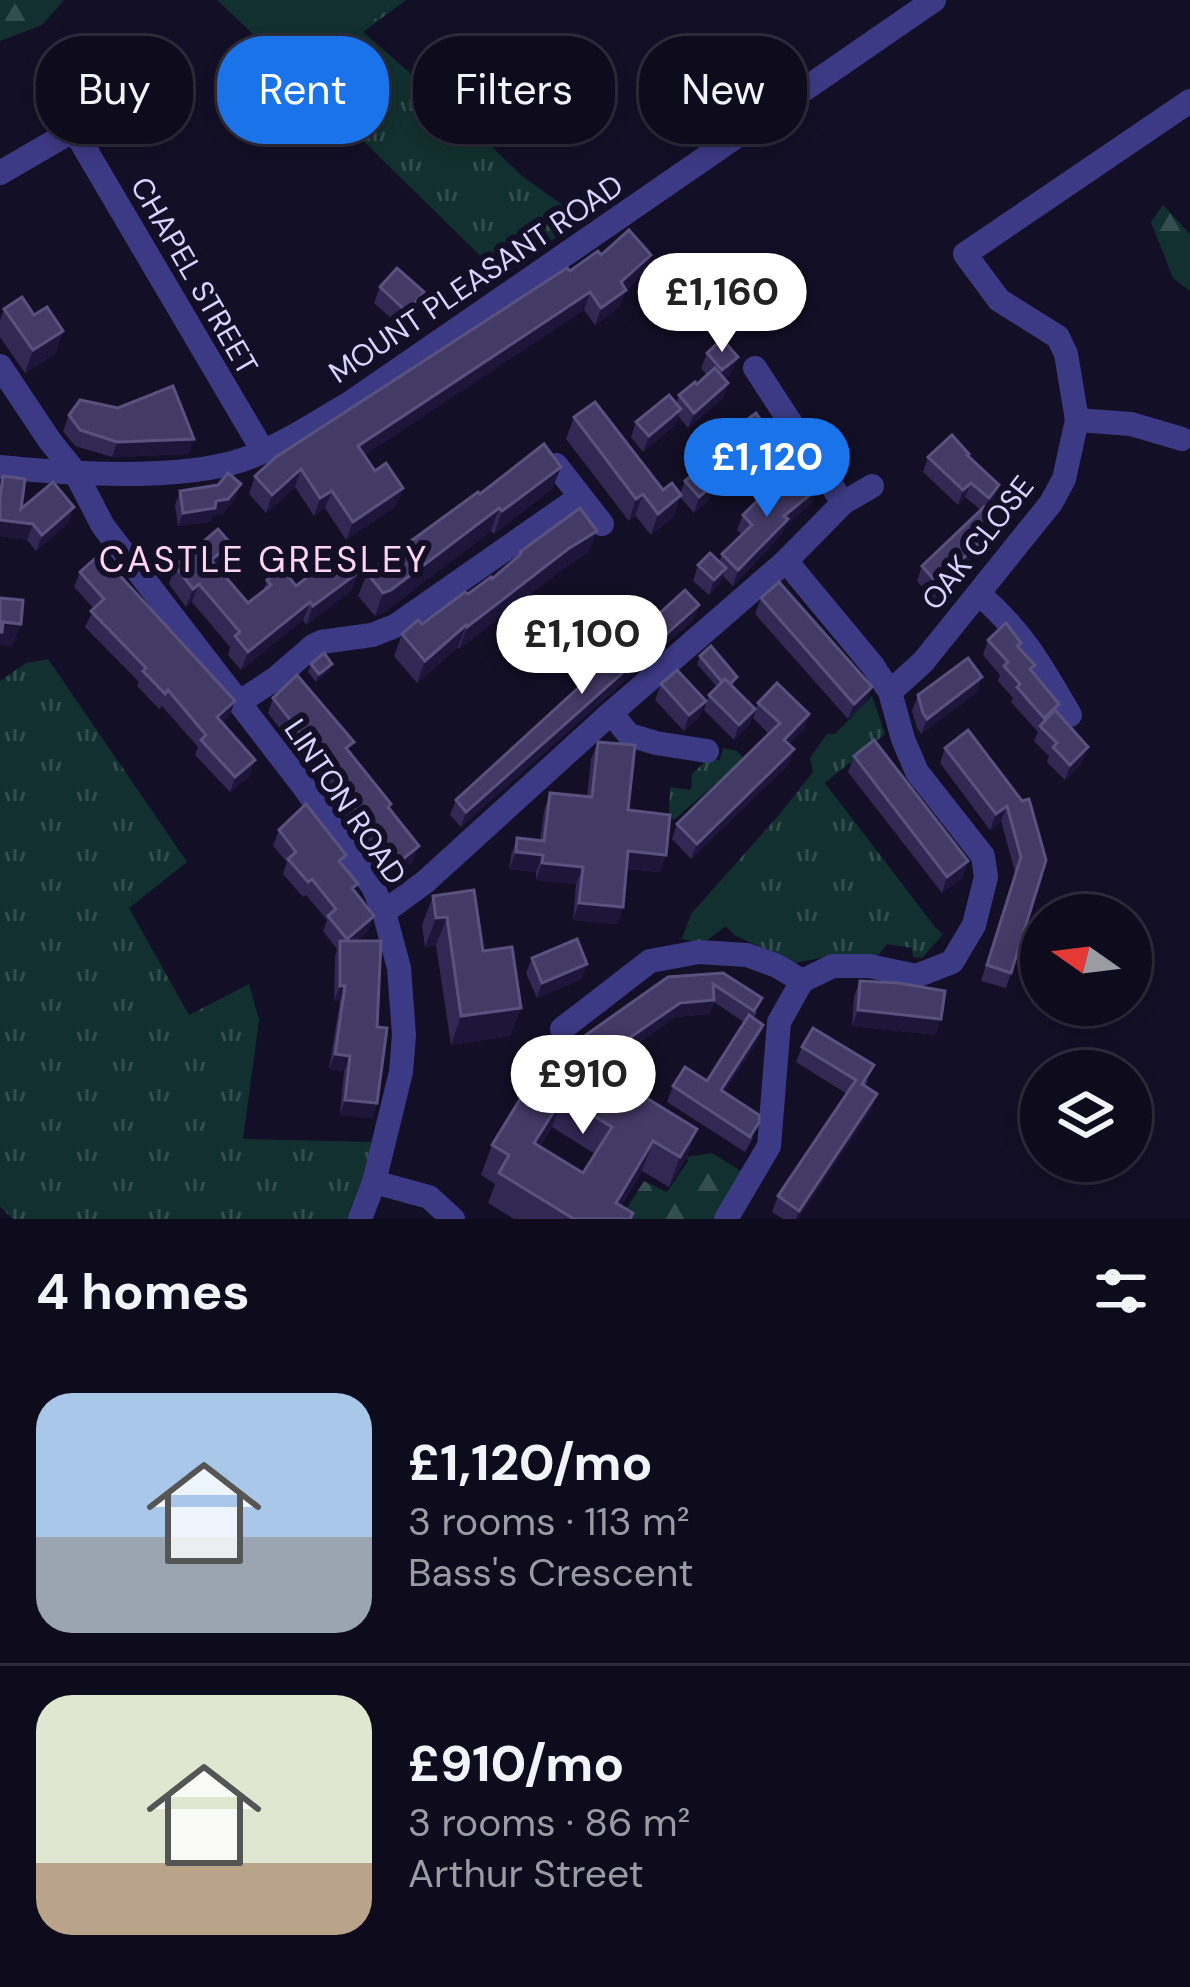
<!DOCTYPE html>
<meta charset="utf-8">
<style>
:root{--surface:#0e0b1c;--page:#1c1929;--text:#f1f3f6;--muted:#9b9ba3;--line:#2e2b3b;--accent:#1a73e8}
body{margin:0;font-family:"DM Sans",sans-serif;background:var(--page);color:var(--text);height:100vh;display:flex;flex-direction:column;font-size:45px;white-space:nowrap}
*{box-sizing:border-box;margin:0}
p{font-size:39px;color:var(--muted)}
.icon{flex:none;width:66px;height:66px;fill:none;stroke:currentColor;stroke-width:2;stroke-linecap:round;stroke-linejoin:round}
.map{position:relative;height:1219px;overflow:hidden}
.details{display:flex;flex-direction:column;background:var(--surface);flex:1}
.details>*{flex:none}
.hud{position:absolute;left:36px;top:36px;width:1119px;height:108px;display:flex;gap:24px}
.needle{width:78px;rotate:284deg}
.buttons{position:absolute;left:1020px;top:894px;display:grid;gap:24px}
.buttons a{display:grid;place-items:center;width:132px;height:132px;border-radius:50%;background:var(--surface);box-shadow:0 6px 18px #0003,0 0 0 3px var(--line);font-size:60px}
.price{position:absolute;translate:-50% -102px;padding:0 27px;border-radius:42px;background:#fff;color:#222;font-size:39px;line-height:78px;filter:drop-shadow(0 3px 6px #0008)}
.price::after{content:'';position:absolute;left:50%;top:72px;width:36px;height:27px;margin-left:-18px;background:inherit;clip-path:polygon(0 0,100% 0,50% 100%)}
.price.on{background:var(--accent);color:#fff}
ul{padding:0;list-style:none}
li{display:flex;align-items:center;gap:36px;height:300px;padding:0 36px}
li+li{border-top:3px solid var(--line)}
li span{display:grid;place-items:center;flex:none;width:336px;height:240px;border-radius:36px;color:#555}
li>.icon{margin-inline-start:auto}
span .icon{width:144px;height:144px;fill:#fffc;stroke-width:1}
li b{font-size:51px}
h2{display:flex;justify-content:space-between;align-items:center;height:144px;padding:0 36px;font-size:51px}
.tag{padding:0 42px;border-radius:48px;background:var(--surface);box-shadow:0 6px 18px #0003,0 0 0 3px var(--line);font-size:42px;line-height:108px}
.tag.on{background:var(--accent);color:#fff}
.map>svg:first-child{display:block}
</style>
<div class="map">
<svg width="1190" height="1219" viewBox="0 0 1190 1219">
<defs>
<pattern id="grass-tufts" width="24" height="20" patternUnits="userSpaceOnUse" patternTransform="scale(3)"><rect width="24" height="20" fill="#12302f"/><path d="M3 7l-1-3M5 7V3M7 7l1-3M15 17l-1-3M17 17v-4M19 17l1-3" fill="none" stroke="#344d4e"/></pattern>
<pattern id="forest-firs" width="22" height="20" patternUnits="userSpaceOnUse" patternTransform="scale(3)"><rect width="22" height="20" fill="#12302f"/><path d="M5 1l3.5 6h-7zM16 11l3.5 6h-7z" fill="#344d4e"/></pattern>
</defs>
<rect width="100%" height="100%" fill="#130f26"/>
<!-- grass -->
<g fill="url(#grass-tufts)">
<polygon points="401,0 406,0 363,32 463,119 522,176 582,219 501,276 296,75"/>
<polygon points="48,659 187,862 129,908 189,1015 249,984 259,1020 243,1139 372,1142 352,1219 13,1219 0,1207 0,681 26,663"/>
<polygon points="872,696 885,734 825,783 935,927 943,934 922,958 913,957 912,948 887,944 877,957 835,955 795,963 736,936 726,926 703,943 682,939 691,914 778,816 813,772 810,758 827,734 835,734"/>
<polygon points="723,748 737,751 744,759 675,819 671,819 669,816 670,787 691,790 692,774 708,759 720,760"/>
</g>
<!-- forest -->
<g fill="url(#forest-firs)">
<polygon points="0,0 64,0 42,25 0,41"/>
<polygon points="1163,205 1190,234 1190,291 1173,278 1151,222"/>
<polygon points="712,1153 744,1173 713,1219 620,1219 644,1181 667,1192 688,1161 687,1157"/>
</g>
<!-- pitch -->
<g fill="#12302f">
<polygon points="217,0 401,0 296,75"/>
<polygon points="726,880 759,913 736,936 703,903"/>
</g>
<g fill="none" stroke-linecap="round" stroke-linejoin="round">
<!-- minor -->
<g stroke="#3d3a85" stroke-width="24">
<polyline points="0,173 74,130 263,451"/>
<polyline points="0,366 50,441 75,472 103,526 304,787 373,887 384,912 399,968 404,1035 401,1072 374,1182 360,1219"/>
<polyline points="755,368 843,503"/>
<polyline points="1077,420 1131,424 1182,439"/>
<polyline points="556,465 602,524"/>
<path d="M0 467C67 474 179 481 242 460 280 447 315 423 350 403L934 0"/>
<polyline points="786,561 873,666 890,692 903,739 917,772 983,856 986,877 974,925 952,962 916,976 869,966 833,966 802,981"/>
<path d="M979 594C1023 632 1041 665 1070 715"/>
<polyline points="890,692 923,662 1051,503 1064,479 1077,420 1066,354 1058,337 999,300 965,254 1190,101"/>
<polyline points="240,702 276,678 313,646 321,642 372,635 395,626 580,497"/>
<polyline points="611,713 629,735 656,743 707,751"/>
<polyline points="384,912 425,882 611,713 786,561 843,503 872,486"/>
<polyline points="562,1029 650,961 699,952 747,955 777,966 802,981"/>
<polyline points="374,1182 429,1197 453,1219"/>
<polyline points="726,1219 769,1146 779,1022 802,981"/>
</g>
</g>
<!-- wall -->
<g fill="#312854" fill-rule="evenodd">
<polygon points="601,255 651,255 645,272 626,290 619,307 595,325 584,310 364,455 375,471 403,488 396,506 346,540 325,508 314,516 295,487 266,513 249,494 255,476 570,271"/>
<polygon points="380,287 419,307 401,327 374,303"/>
<polygon points="4,309 34,315 63,331 55,354 25,373 0,337 0,320"/>
<polygon points="707,353 732,372 725,379 728,383 723,398 688,428 678,416 675,425 643,452 631,437 636,422 676,404 679,395 707,375 701,368"/>
<polygon points="69,415 194,439 188,454 112,457 75,446 63,431"/>
<polygon points="574,417 663,490 680,494 685,481 726,484 694,513 680,497 673,517 651,535 635,515 629,521 566,439"/>
<polygon points="737,427 783,452 777,467 760,480 732,442"/>
<polygon points="968,456 999,485 994,500 986,509 994,539 954,577 952,582 934,600 917,581 922,566 981,510 965,497 958,505 923,472 928,457"/>
<polygon points="561,467 552,489 494,534 491,531 383,613 375,616 358,596 367,573 480,494"/>
<polygon points="3,476 21,509 69,522 36,551 27,540 0,536 0,485"/>
<polygon points="817,489 811,504 785,526 782,534 733,586 723,576 720,583 709,595 693,581 698,565 719,562 722,554 742,535 737,530 743,515 771,501"/>
<polygon points="180,491 236,497 223,513 213,515 210,522 178,526 175,505"/>
<polygon points="231,544 224,562 218,568 248,603 263,591 267,580 296,586 352,590 306,625 303,620 241,670 228,655 230,647 192,602 186,607 169,584 175,566"/>
<polygon points="520,552 589,552 560,571 459,649 458,647 417,683 394,656 402,634 422,624 492,579 518,557"/>
<polygon points="80,572 235,701 229,717 222,723 255,760 249,776 230,792 195,755 198,747 162,706 159,709 137,686 139,682 85,627 94,609 74,587"/>
<polygon points="761,598 866,703 848,719 755,614"/>
<polygon points="699,605 693,620 461,827 450,815 456,800"/>
<polygon points="988,640 1019,648 1035,665 1032,672 1056,711 1073,728 1072,731 1082,763 1065,780 1047,762 1049,756 1034,741 1038,732 1011,702 1013,698 998,681 1000,675 983,655"/>
<polygon points="700,656 737,677 732,686 755,709 750,724 734,740 704,710 709,695 717,687 697,664"/>
<polygon points="311,664 329,671 316,682 308,672"/>
<polygon points="661,684 700,716 684,731 655,700"/>
<polygon points="977,692 921,734 917,728 912,711 918,695"/>
<polygon points="273,698 350,753 391,804 389,809 413,861 388,881 318,778 268,713"/>
<polygon points="758,703 809,714 804,729 789,744 794,749 788,765 691,859 672,839 677,824 769,734 753,718"/>
<polygon points="598,742 628,810 660,872 627,869 623,907 617,924 573,920 576,884 536,880 536,872 509,869 511,855 517,838 540,841 544,811 550,793 587,797 591,759"/>
<polygon points="945,748 1022,801 1029,799 1011,973 1006,988 981,981 1015,872 1001,821 990,830 940,763"/>
<polygon points="854,756 963,877 942,893 848,772"/>
<polygon points="279,830 343,865 355,892 368,931 356,941 377,1027 377,1103 372,1118 340,1115 344,1071 329,1069 340,1001 334,1001 335,957 337,949 323,931 327,920 306,895 303,897 283,874 287,862 273,846"/>
<polygon points="433,896 483,951 521,1008 510,1036 451,1045 436,945 425,947 422,925"/>
<polygon points="532,958 587,964 581,979 537,998 526,973"/>
<path d="M723 973 757 1013 753 1018 763 1025 758 1040 724 1092 753 1138 745 1152 667 1102 673 1086 707 1081 745 1023 714 1002 709 1014 675 1017 600 1070 697 1129 686 1159 669 1187 642 1171 621 1206 633 1213 631 1219H514L488 1203 495 1184 481 1175 492 1145 585 1061 578 1051 583 1037ZM552 1127 595 1154 583 1173 540 1146Z"/>
<polygon points="860,981 936,1035 852,1026 854,996"/>
<polygon points="802,1047 868,1081 865,1086 871,1110 798,1219 783,1219 772,1212 778,1196 847,1094 796,1062"/>
</g>
<!-- shaded-wall -->
<g fill="#1d163a">
<polygon points="651,255 645,272 624,291 626,290 619,307 595,325 601,308 621,282"/>
<polygon points="424,292 419,307 401,327 407,312"/>
<polygon points="590,292 584,310 352,464 358,446"/>
<polygon points="63,331 55,354 25,373 33,350"/>
<polygon points="738,357 732,372 717,386 722,370"/>
<polygon points="728,383 723,398 688,428 694,413"/>
<polygon points="681,409 675,425 643,452 649,436"/>
<polygon points="194,439 188,454 112,457 117,442"/>
<polygon points="783,452 777,467 760,480 766,464"/>
<polygon points="561,467 552,489 494,534 502,511"/>
<polygon points="301,469 295,487 266,513 272,495"/>
<polygon points="732,469 726,484 694,513 699,497"/>
<polygon points="971,483 965,497 958,505 963,490"/>
<polygon points="241,484 236,497 223,513 213,515 210,522 178,526 183,513 216,501"/>
<polygon points="999,485 994,500 983,512 989,498"/>
<polygon points="403,488 396,506 346,540 353,522"/>
<polygon points="817,489 811,504 785,526 782,534 733,586 738,570 784,516"/>
<polygon points="332,491 325,508 314,516 320,498"/>
<polygon points="643,494 635,515 629,521 636,499"/>
<polygon points="681,495 673,517 651,535 658,514"/>
<polygon points="74,507 69,522 36,551 42,535"/>
<polygon points="499,508 491,531 383,613 375,616 383,593"/>
<polygon points="0,520 33,524 27,540 0,536"/>
<polygon points="1000,524 994,539 954,577 952,582 934,600 939,585 956,565"/>
<polygon points="597,531 589,552 560,571 459,649 467,627 568,549"/>
<polygon points="231,544 224,562 204,579 211,560"/>
<polygon points="726,568 720,583 709,595 714,580"/>
<polygon points="359,572 352,590 306,625 313,606"/>
<polygon points="199,584 192,602 186,607 193,589"/>
<polygon points="310,602 303,620 241,670 248,652"/>
<polygon points="699,605 693,620 461,827 466,812"/>
<polygon points="3,622 21,624 12,647 0,645 0,631"/>
<polygon points="466,625 458,647 417,683 425,661"/>
<polygon points="332,664 329,671 316,682 319,674"/>
<polygon points="982,677 977,692 921,734 927,719"/>
<polygon points="872,687 866,703 848,719 854,704"/>
<polygon points="235,701 229,717 212,733 217,717"/>
<polygon points="706,701 700,716 684,731 689,715"/>
<polygon points="755,709 750,724 734,740 739,725"/>
<polygon points="809,714 804,729 779,755 784,740"/>
<polygon points="1088,747 1082,763 1065,780 1070,765"/>
<polygon points="794,749 788,765 691,859 697,844"/>
<polygon points="255,760 249,776 230,792 235,777"/>
<polygon points="1007,806 1001,821 990,830 996,814"/>
<polygon points="419,846 413,861 388,881 394,866"/>
<polygon points="628,851 666,855 660,872 622,868"/>
<polygon points="516,852 543,855 536,872 509,869"/>
<polygon points="968,861 963,877 942,893 947,877"/>
<polygon points="542,863 583,867 576,884 536,880"/>
<polygon points="579,903 623,907 617,924 573,920"/>
<polygon points="374,916 368,931 341,954 347,939"/>
<polygon points="447,917 436,945 425,947 436,918"/>
<polygon points="587,964 581,979 537,998 542,983"/>
<polygon points="340,986 345,986 340,1001 334,1001"/>
<polygon points="714,1000 709,1014 675,1017 594,1073 599,1059 680,1003"/>
<polygon points="521,1008 510,1036 451,1045 461,1016"/>
<polygon points="858,1010 941,1019 936,1035 852,1026"/>
<polygon points="763,1025 758,1040 716,1105 721,1090"/>
<polygon points="335,1054 350,1056 344,1071 329,1069"/>
<polygon points="877,1094 871,1110 798,1219 796,1219 799,1211"/>
<polygon points="563,1097 552,1127 523,1173 534,1143"/>
<polygon points="345,1100 377,1103 372,1118 340,1115"/>
<polygon points="697,1129 686,1159 669,1187 680,1157"/>
<polygon points="653,1141 642,1171 613,1219 616,1203"/>
</g>
<!-- building -->
<g fill="#433a66" stroke="#5a527e" stroke-width="3" fill-rule="evenodd">
<polygon points="629,230 651,255 621,282 626,290 601,308 590,292 358,446 375,471 386,463 403,488 353,522 332,491 320,498 301,469 272,495 255,476 276,457 567,268 570,271 598,251 601,255"/>
<polygon points="397,268 424,292 407,312 380,287"/>
<polygon points="22,297 34,315 47,307 63,331 33,350 4,309"/>
<polygon points="722,339 738,357 722,370 707,353"/>
<polygon points="715,368 728,383 694,413 679,395 695,382 697,384"/>
<polygon points="173,386 194,439 117,442 80,430 69,415 80,400 118,408"/>
<polygon points="669,395 681,409 649,436 636,422"/>
<polygon points="595,402 663,490 672,483 681,495 658,514 643,494 636,499 574,417"/>
<polygon points="756,413 783,452 766,464 737,427"/>
<polygon points="952,435 969,454 967,455 999,485 989,498 971,483 963,490 928,457"/>
<polygon points="544,444 561,467 502,511 499,508 391,590 383,593 367,573 478,492 480,494"/>
<polygon points="717,453 732,469 699,497 685,481"/>
<polygon points="228,473 241,484 228,499 216,501 215,508 183,513 180,491 218,485"/>
<polygon points="804,474 817,489 784,516 788,519 738,570 722,554 752,525 743,515 764,494 771,501"/>
<polygon points="3,476 25,479 21,509 53,482 74,507 42,535 33,524 0,520 0,499"/>
<polygon points="984,507 1000,524 956,565 958,566 939,585 922,566"/>
<polygon points="580,508 597,531 568,549 467,627 466,625 425,661 402,634 418,620 422,624 465,592 468,594 491,577 492,579 521,554 520,552"/>
<polygon points="218,529 231,544 211,560 248,603 271,585 267,580 282,568 296,586 343,550 359,572 313,606 310,602 248,652 235,636 240,632 199,584 193,589 175,566"/>
<polygon points="710,553 726,568 714,580 698,565"/>
<polygon points="100,554 235,701 217,717 255,760 235,777 201,740 206,735 168,690 165,694 143,671 146,668 91,611 104,599 80,572"/>
<polygon points="779,582 872,687 854,704 761,598"/>
<polygon points="685,590 699,605 466,812 456,800"/>
<polygon points="0,598 23,600 21,624 3,622 2,632 0,632"/>
<polygon points="1006,623 1021,643 1017,646 1035,665 1030,669 1059,704 1044,718 1017,687 1020,684 1004,666 1008,662 988,640"/>
<polygon points="711,646 737,677 730,684 725,679 722,682 700,656"/>
<polygon points="324,653 332,664 319,674 311,664"/>
<polygon points="968,658 982,677 927,719 923,713 918,695"/>
<polygon points="677,670 706,701 689,715 661,684"/>
<polygon points="297,675 354,742 346,748 391,804 388,807 419,846 394,866 323,762 273,698"/>
<polygon points="725,679 755,709 739,725 709,695"/>
<polygon points="777,683 809,714 784,740 794,749 697,844 677,824 780,723 758,703"/>
<polygon points="1055,710 1088,747 1070,765 1053,747 1057,743 1040,726"/>
<polygon points="968,730 1022,801 1029,799 1046,860 1011,973 987,965 1021,857 1007,806 996,814 945,748"/>
<polygon points="874,740 968,861 947,877 854,756"/>
<polygon points="598,742 635,745 628,810 670,815 666,855 628,851 623,907 579,903 583,867 542,863 543,855 516,852 517,838 544,841 550,793 592,797"/>
<polygon points="306,804 346,855 339,861 358,884 352,888 374,916 347,939 328,916 336,909 312,879 308,882 288,859 296,852 279,830"/>
<polygon points="474,890 483,951 512,947 521,1008 461,1016 447,917 436,918 433,896"/>
<polygon points="577,939 587,964 542,983 532,958"/>
<polygon points="340,941 381,941 377,1027 387,1028 377,1103 345,1100 350,1056 335,1054 345,986 340,986"/>
<polygon points="723,973 762,998 754,1011 713,984 714,1000 680,1003 599,1059 583,1037 668,977"/>
<polygon points="860,981 898,983 945,991 941,1019 858,1010"/>
<polygon points="749,1015 763,1025 721,1090 759,1115 759,1122 750,1137 673,1086 685,1067 707,1081"/>
<polygon points="813,1028 874,1065 862,1084 877,1094 799,1211 778,1196 856,1080 802,1047"/>
<path d="M555 1042 697 1129 680 1157 653 1141 616 1203 633 1213 630 1219H574L499 1173 509 1155 492 1145ZM563 1097 612 1127 583 1173 534 1143Z"/>
</g>
<g text-anchor="middle" stroke-width="12" stroke-linejoin="round" paint-order="stroke">
<!-- street labels -->
<g font-size="30" fill="#d9d4ff" stroke="#130f26">
<text transform="translate(194 276) rotate(60)" y="10">CHAPEL STREET</text>
<text transform="translate(476 279) rotate(-34)" y="10">MOUNT PLEASANT ROAD</text>
<text transform="translate(978 543) rotate(-52)" y="10">OAK CLOSE</text>
<text transform="translate(345 802) rotate(56)" y="10">LINTON ROAD</text>
</g>
<!-- quarter labels -->
<g font-size="36" letter-spacing="3" fill="#ffd6f0" stroke="#130f26">
<text x="264" y="572">CASTLE GRESLEY</text>
</g>
</g>
</svg>
<div class="buttons">
<a><svg class="needle" viewBox="-14 -14 28 28"><path d="M0-13l5 13h-10z" fill="#e53935"/><path d="M0 13l5-13h-10z" fill="#9b9ba3"/></svg></a>
<a><svg class="icon" aria-label="layers" viewBox="0 0 24 24"><path d="M12 4l9 5-9 5-9-5zM3 14l9 5 9-5"/></svg></a>
</div>
<b class="price" style="left:722px;top:355px">£1,160</b>
<b class="price on" style="left:767px;top:520px">£1,120</b>
<b class="price" style="left:582px;top:697px">£1,100</b>
<b class="price" style="left:583px;top:1137px">£910</b>
<div class="hud">
<a class="tag">Buy</a>
<a class="tag on">Rent</a>
<a class="tag">Filters</a>
<a class="tag">New</a>
</div>
</div>
<section class="details">
<h2>4 homes<svg class="icon" aria-label="filters" viewBox="0 0 24 24"><path d="M4 7h16M4 17h16"/><circle cx="9" cy="7" r="2"/><circle cx="15" cy="17" r="2"/></svg></h2>
<ul>
<li><span style="background:linear-gradient(#a9c7e8 60%,#9aa5b1 0)"><svg class="icon" aria-label="home" viewBox="0 0 24 24"><path d="M3 11l9-7 9 7M6 9v11h12V9"/></svg></span><div><b>£1,120/mo</b><p>3 rooms · 113 m²</p><p>Bass's Crescent</p></div></li>
<li><span style="background:linear-gradient(#dfe7d0 70%,#b9a48a 0)"><svg class="icon" aria-label="home" viewBox="0 0 24 24"><path d="M3 11l9-7 9 7M6 9v11h12V9"/></svg></span><div><b>£910/mo</b><p>3 rooms · 86 m²</p><p>Arthur Street</p></div></li>
</ul>
</section>
